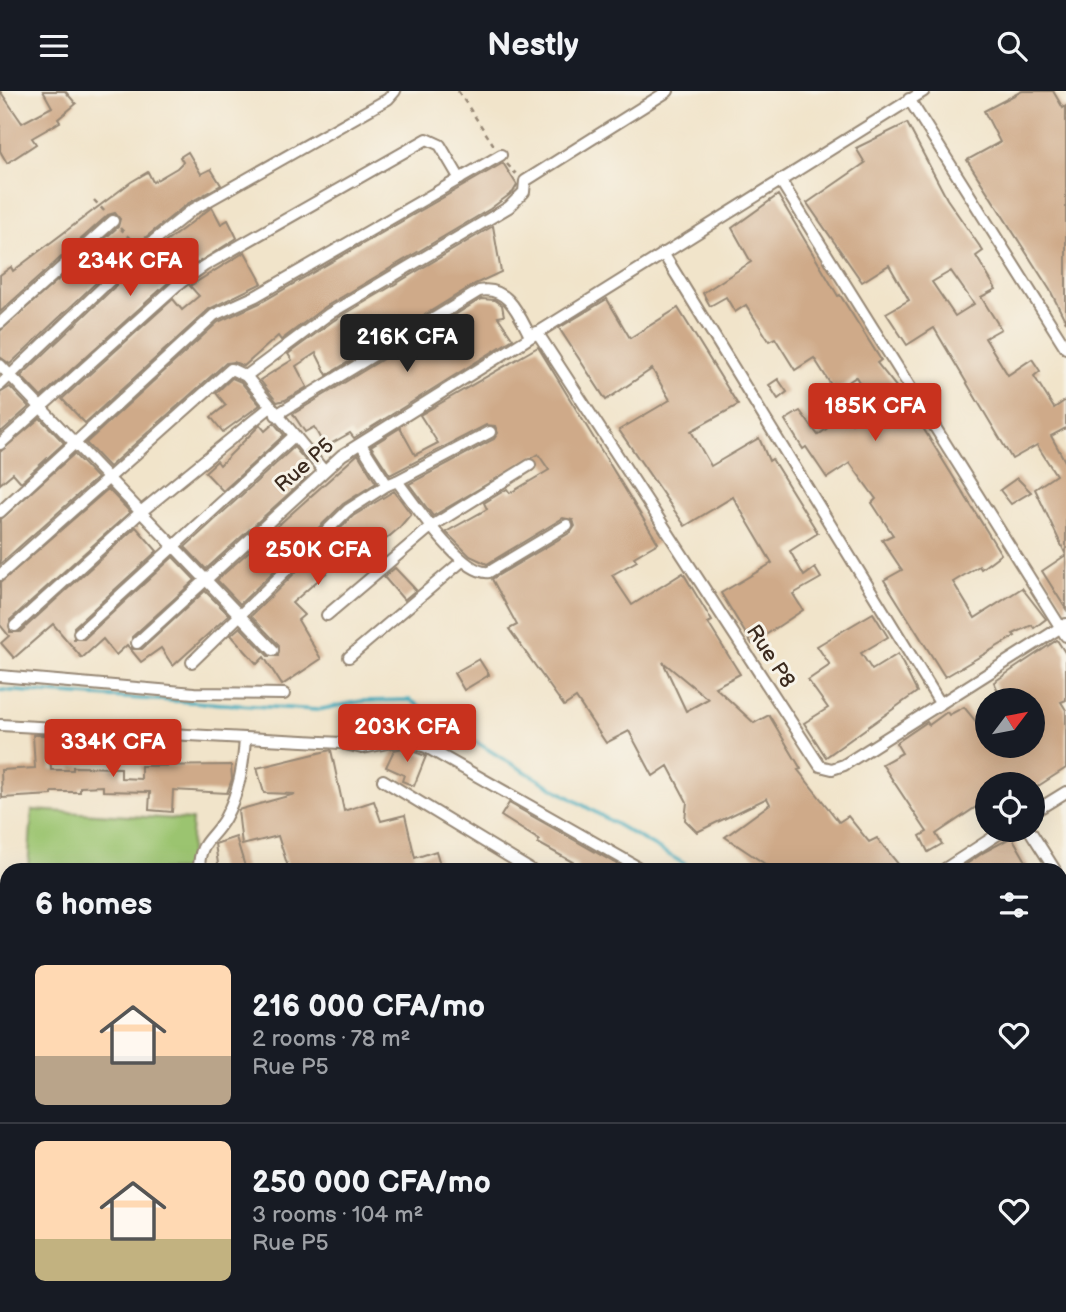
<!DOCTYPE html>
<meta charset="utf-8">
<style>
:root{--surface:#171b24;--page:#20242c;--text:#f1f3f6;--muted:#9ea1a6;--line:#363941;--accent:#c8321e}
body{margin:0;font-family:"Balsamiq Sans",sans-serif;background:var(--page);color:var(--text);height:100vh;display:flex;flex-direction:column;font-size:26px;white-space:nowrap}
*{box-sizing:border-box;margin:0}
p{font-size:23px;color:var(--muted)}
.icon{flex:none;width:38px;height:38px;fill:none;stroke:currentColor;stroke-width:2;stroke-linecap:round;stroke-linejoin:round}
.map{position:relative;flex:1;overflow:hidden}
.panel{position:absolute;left:0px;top:772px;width:1068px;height:450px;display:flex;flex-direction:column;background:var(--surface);border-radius:21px 21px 0 0;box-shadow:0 7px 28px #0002}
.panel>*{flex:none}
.needle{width:46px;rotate:58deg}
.fabs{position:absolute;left:975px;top:597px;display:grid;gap:14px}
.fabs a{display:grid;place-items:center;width:70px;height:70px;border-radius:50%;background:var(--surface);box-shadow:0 7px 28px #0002;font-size:35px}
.price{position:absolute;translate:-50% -60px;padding:0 16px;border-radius:7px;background:var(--accent);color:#fff;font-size:23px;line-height:46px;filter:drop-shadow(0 2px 4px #0008)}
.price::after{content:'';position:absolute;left:50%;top:42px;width:21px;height:16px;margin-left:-10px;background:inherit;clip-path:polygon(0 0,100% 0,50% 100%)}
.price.current{background:#222;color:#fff}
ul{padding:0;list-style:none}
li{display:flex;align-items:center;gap:21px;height:175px;padding:0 35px}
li+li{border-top:2px solid var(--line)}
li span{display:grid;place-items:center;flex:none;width:196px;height:140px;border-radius:10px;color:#555}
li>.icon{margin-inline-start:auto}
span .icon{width:84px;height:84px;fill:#fffc;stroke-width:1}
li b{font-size:30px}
h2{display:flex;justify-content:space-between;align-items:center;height:84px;padding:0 35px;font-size:30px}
header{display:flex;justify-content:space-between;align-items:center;height:91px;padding:0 35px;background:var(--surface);font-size:32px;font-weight:600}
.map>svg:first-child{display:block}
</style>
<header><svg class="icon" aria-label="menu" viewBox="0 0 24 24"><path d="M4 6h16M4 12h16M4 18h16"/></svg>Nestly<svg class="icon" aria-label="search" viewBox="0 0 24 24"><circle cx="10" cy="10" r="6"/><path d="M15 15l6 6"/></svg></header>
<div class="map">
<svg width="1066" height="1221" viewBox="0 0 1066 1221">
<rect width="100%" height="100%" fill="#f7f3e8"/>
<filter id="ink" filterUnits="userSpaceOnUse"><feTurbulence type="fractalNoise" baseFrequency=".0143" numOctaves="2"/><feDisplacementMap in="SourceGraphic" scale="14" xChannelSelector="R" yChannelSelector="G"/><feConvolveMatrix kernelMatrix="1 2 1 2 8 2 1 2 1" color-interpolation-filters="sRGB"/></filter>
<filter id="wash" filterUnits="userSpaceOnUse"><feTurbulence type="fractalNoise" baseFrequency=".00686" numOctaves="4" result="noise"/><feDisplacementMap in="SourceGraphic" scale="28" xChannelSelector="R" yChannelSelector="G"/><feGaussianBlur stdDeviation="1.57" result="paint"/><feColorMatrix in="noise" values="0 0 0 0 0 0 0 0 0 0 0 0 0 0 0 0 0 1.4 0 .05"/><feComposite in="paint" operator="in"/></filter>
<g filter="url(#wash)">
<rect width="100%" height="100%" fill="#f1e4ca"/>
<!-- built -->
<polygon fill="#f0d5bc" points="418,1214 594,1214 594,1215 590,1221 414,1221"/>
<!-- green -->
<polygon fill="#9bc470" stroke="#6b7747" stroke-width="2" points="32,719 192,729 189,779 28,779"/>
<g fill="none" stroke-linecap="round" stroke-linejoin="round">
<!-- stream -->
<g stroke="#3eabbd" stroke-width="3.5">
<polyline points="0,599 317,619 362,610 410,609 500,666 695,779"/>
<polyline points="0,839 7,853"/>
<polyline points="1060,971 1066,971"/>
</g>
</g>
<g id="blocks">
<!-- building -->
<g fill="#cfaa89" fill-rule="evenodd">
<polygon points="0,0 22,32 52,16 43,0 65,0 76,13 58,28 60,31 32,47 36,53 7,72 0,60"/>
<polygon points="1022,0 1053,0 1063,17 1066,15 1066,231 1050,199 967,69 1000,51 984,20"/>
<path d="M907 32 947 108 983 160 976 165 996 198 981 206 1001 238 985 247 1008 284 1032 268 1040 280 1034 285 1054 317 1066 309V337L1051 345 1066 372V518L1042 480 1066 464 1035 398 1056 384 1037 354 1012 368 934 237 907 254 886 222 909 209 889 174 862 191 807 112 865 72 856 57ZM951 180 974 213 955 225 932 191Z"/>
<polygon points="188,61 201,83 211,78 221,94 187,113 136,154 10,273 0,266 0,240 118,136 120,128 115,122 108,124 0,221 0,184 11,176 13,180 131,91 148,81 153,91 177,77 183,71 180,66"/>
<polygon points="503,72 517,94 513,101 490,118 325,216 281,249 278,245 244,275 234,271 226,272 109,376 86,352 218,231 260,212"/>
<polygon points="778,104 838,205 840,204 881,269 877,272 902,303 1001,463 981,478 979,475 953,491 975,527 1022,497 1046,528 1034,537 1032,534 1013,543 1015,545 945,586 884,489 902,479 882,449 893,444 872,412 876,408 850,372 827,387 806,356 803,358 785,329 800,320 818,344 829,336 814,311 830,301 852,333 876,319 856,286 835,300 814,267 795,279 775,247 769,250 746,214 735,221 726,206 710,215 703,202 751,171 732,137"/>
<polygon points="212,116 221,133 228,129 237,147 171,189 41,306 21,285 146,166"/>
<polygon points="493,135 501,181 475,193 327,284 316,262 296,275 307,296 285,309 277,311 260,289 292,269 288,263 333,230"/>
<polygon points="245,161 262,192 209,218 85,332 62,308 173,208 182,219 199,205 190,195"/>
<polygon points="481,208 495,209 502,214 504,225 498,226 513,248 354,347 350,342 325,356 314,336 305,341 293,323"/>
<polygon points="607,208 630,247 678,217 738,314 691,340 711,375 759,347 769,370 772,368 818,442 790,460 804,485 815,477 821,487 793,503 803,519 752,553 721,502 772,472 733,406 685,435 619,339 670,309 652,278 606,309 559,237"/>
<path d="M538 256 658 452 634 466 637 470 612 484 632 514 683 482 712 530 708 532 740 583 715 596 754 632 769 624 801 678 798 679 839 731 848 725 869 751 877 747 903 779H774L725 746 770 713 767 707 697 741 685 729 687 711 668 675 653 685 629 640 606 652 576 607 564 615 509 538 517 534 492 488 571 441 575 435 573 429 563 427 487 473 470 465 446 441 487 418 484 412 507 398 510 402 549 379 538 363 433 425 409 393 494 348 498 342 495 335 486 334 390 384 371 355 400 337 415 364 438 352 420 324ZM663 571 708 608 686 620Z"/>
<polygon points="232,287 241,291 260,314 223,341 211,326 226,314 216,302"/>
<polygon points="778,288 787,301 778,308 769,294"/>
<polygon points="10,296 29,316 0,342 0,302"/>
<polygon points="40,327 64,352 21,391 13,382 0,393 0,361"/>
<polygon points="274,332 284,344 223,400 205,381 217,370 220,374 260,334 265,340"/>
<polygon points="294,356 306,370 296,378 305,388 206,478 185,456"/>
<polygon points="74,363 97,387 0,473 0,429"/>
<polygon points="358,363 376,392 343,413 240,513 217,489"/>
<polygon points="1017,387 1031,401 1011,413 1000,399"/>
<polygon points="108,398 130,421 10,529 10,541 20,541 136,436 157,460 74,536 74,548 84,548 173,466 195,489 132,546 132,558 142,558 205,500 229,524 173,575 161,557 141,571 127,554 116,564 103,548 82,567 53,533 14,567 1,552 9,545 0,534 0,492"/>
<polygon points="394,400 411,423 399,437 365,466 356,456 292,512 304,524 298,529 321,568 282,594 264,566 257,573 231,544 240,536 268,565 278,565 279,554 251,525 353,425"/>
<polygon points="395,477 416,499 404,509 384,486"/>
<polygon points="873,522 888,546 861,562 872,579 898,563 917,601 826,666 804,632 828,617 808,589 830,574 817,555"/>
<polygon points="1057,549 1066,563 1066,609 1061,611 1066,619 1066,677 1032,699 1032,693 987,693 987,727 979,714 936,743 942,753 928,761 920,745 927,741 882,673 902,662 896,652 927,631 929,634 947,621 949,624 964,616 977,632 987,626 987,654 1032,654 1032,609 1002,609 994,591"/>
<polygon points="479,568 489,584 464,599 454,582"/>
<polygon points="33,644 49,644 51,679 73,679 73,676 121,677 121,687 141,688 141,675 231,674 232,688 227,702 173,699 172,721 149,719 150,701 103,700 103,695 80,696 80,701 52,701 52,704 2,707 1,679 35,677"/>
<polygon points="403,657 426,665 414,695 402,690 404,684 386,676 394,659"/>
<polygon points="331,659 344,720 374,710 381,730 405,724 415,767 436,760 441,777 289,779 278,745 242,754 238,719 295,703 264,702 257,677"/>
<polygon points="509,712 627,779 575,779 578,774 538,752 539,749 501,725"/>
<polygon points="236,746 246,779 219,779 215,753"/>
<polygon points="1012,746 1031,779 958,779 984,761"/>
</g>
</g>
</g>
<g filter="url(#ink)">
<use href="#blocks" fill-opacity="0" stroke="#968774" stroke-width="2"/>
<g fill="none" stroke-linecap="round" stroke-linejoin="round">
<defs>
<polyline id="lane" points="751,1214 763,1221"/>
<g id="street">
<polyline points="909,8 1066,257"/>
<polyline points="780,89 1066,545"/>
<polyline points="663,162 940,612"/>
<polyline points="0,232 113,130"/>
<polyline points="537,241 820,675 832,678 844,674 1066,533"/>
<polyline points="0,274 273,559"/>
<polyline points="246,285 329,223 509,116 524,101 525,90 668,0"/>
<polyline points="0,294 141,160 192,119 388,8 395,0"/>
<path d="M276 324 479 200C508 194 519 224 530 245"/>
<polyline points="0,353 176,195 204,175 427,48 440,54 460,88"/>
<path d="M361 353 387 394 397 390C414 412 462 485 489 481L567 434"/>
<polyline points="397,390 490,341"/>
<polyline points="0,421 214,224 256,205 501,64"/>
<polyline points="0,484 231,278 246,285 323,379"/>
<polyline points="327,524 432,435 530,374"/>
<polyline points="15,535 142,420 269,317"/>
<polyline points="79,542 294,345"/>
<polyline points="137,552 342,364 924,0"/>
<polyline points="349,566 461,471"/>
<polyline points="192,571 348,419 387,394"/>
<polyline points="0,585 194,602 284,603"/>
<polyline points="0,634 341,652 362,657 403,649 426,656 643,779"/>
<polyline points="383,689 531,779"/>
<polyline points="1032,722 1066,701"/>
<polyline points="1029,738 1055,779"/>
<path d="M199 779C199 749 212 750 225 727 239 701 243 677 245 648"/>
<polyline points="943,779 1006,738"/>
<polyline points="1060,788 1066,796"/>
<polyline points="0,809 7,824"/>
<polyline points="0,879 7,893"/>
<polyline points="0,974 7,967"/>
<polyline points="1060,1017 1066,1019"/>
<polyline points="0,1161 7,1165"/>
<polyline points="88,1214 98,1221"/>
<polyline points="677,1214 687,1221"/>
</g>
</defs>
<!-- lane casing -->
<use href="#lane" stroke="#968774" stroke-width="9"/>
<!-- street casing -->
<use href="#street" stroke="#968774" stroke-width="14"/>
<!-- path -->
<g stroke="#968774" stroke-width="2.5" stroke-dasharray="5 5" stroke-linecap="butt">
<polyline points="458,0 495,56"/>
<polyline points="507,73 516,83"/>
<polyline points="94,109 106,122"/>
<polyline points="120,137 135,153"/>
<polyline points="1060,1177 1066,1180"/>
<polyline points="392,1214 403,1221"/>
<polyline points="821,1214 844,1221"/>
<polyline points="909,1214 921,1221"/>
<polyline points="953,1214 963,1221"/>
<polyline points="1009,1214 1020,1221"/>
<polyline points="1060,1214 1066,1218"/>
<polyline points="403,1221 407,1214"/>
<polyline points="593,1221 597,1214"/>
<polyline points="784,1221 787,1214"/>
<polyline points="1011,1221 1015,1214"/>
</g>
<!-- lane -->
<use href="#lane" stroke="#fff" stroke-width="5"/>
<!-- street -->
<use href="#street" stroke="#fff" stroke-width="10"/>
</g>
</g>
<g text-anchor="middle" stroke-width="6" stroke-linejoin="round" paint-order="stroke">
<!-- street labels -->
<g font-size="21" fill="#3b2a1e" stroke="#f7f3e8">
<text transform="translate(304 374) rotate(-41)" y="7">Rue P5</text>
<text transform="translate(771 565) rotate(57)" y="7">Rue P8</text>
</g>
</g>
</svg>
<div class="fabs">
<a><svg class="needle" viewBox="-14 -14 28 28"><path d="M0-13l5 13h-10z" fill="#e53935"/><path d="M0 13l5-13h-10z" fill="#9ea1a6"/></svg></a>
<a><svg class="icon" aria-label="locate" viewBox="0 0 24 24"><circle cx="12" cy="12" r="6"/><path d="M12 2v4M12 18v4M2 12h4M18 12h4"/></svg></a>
</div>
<b class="price" style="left:130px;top:207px">234K CFA</b>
<b class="price current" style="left:407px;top:283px">216K CFA</b>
<b class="price" style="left:875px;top:352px">185K CFA</b>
<b class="price" style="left:318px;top:496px">250K CFA</b>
<b class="price" style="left:407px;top:673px">203K CFA</b>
<b class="price" style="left:113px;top:688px">334K CFA</b>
<section class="panel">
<h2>6 homes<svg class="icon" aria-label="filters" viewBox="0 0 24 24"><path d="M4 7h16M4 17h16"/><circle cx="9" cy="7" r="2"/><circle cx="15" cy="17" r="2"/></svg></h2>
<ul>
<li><span style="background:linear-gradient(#ffd9b3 65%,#b9a48a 0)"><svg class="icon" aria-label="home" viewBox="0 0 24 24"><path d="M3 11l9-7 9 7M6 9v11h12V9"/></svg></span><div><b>216 000 CFA/mo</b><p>2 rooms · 78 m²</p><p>Rue P5</p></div><svg class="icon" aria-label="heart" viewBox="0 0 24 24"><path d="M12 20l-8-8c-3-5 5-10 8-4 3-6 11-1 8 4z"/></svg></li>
<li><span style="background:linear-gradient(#ffd9b3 70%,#c2b280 0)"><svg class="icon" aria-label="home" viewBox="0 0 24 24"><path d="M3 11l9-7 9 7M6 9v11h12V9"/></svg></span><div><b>250 000 CFA/mo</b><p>3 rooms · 104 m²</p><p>Rue P5</p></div><svg class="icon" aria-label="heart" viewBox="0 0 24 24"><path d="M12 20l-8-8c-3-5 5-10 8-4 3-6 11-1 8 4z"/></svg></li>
</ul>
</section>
</div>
